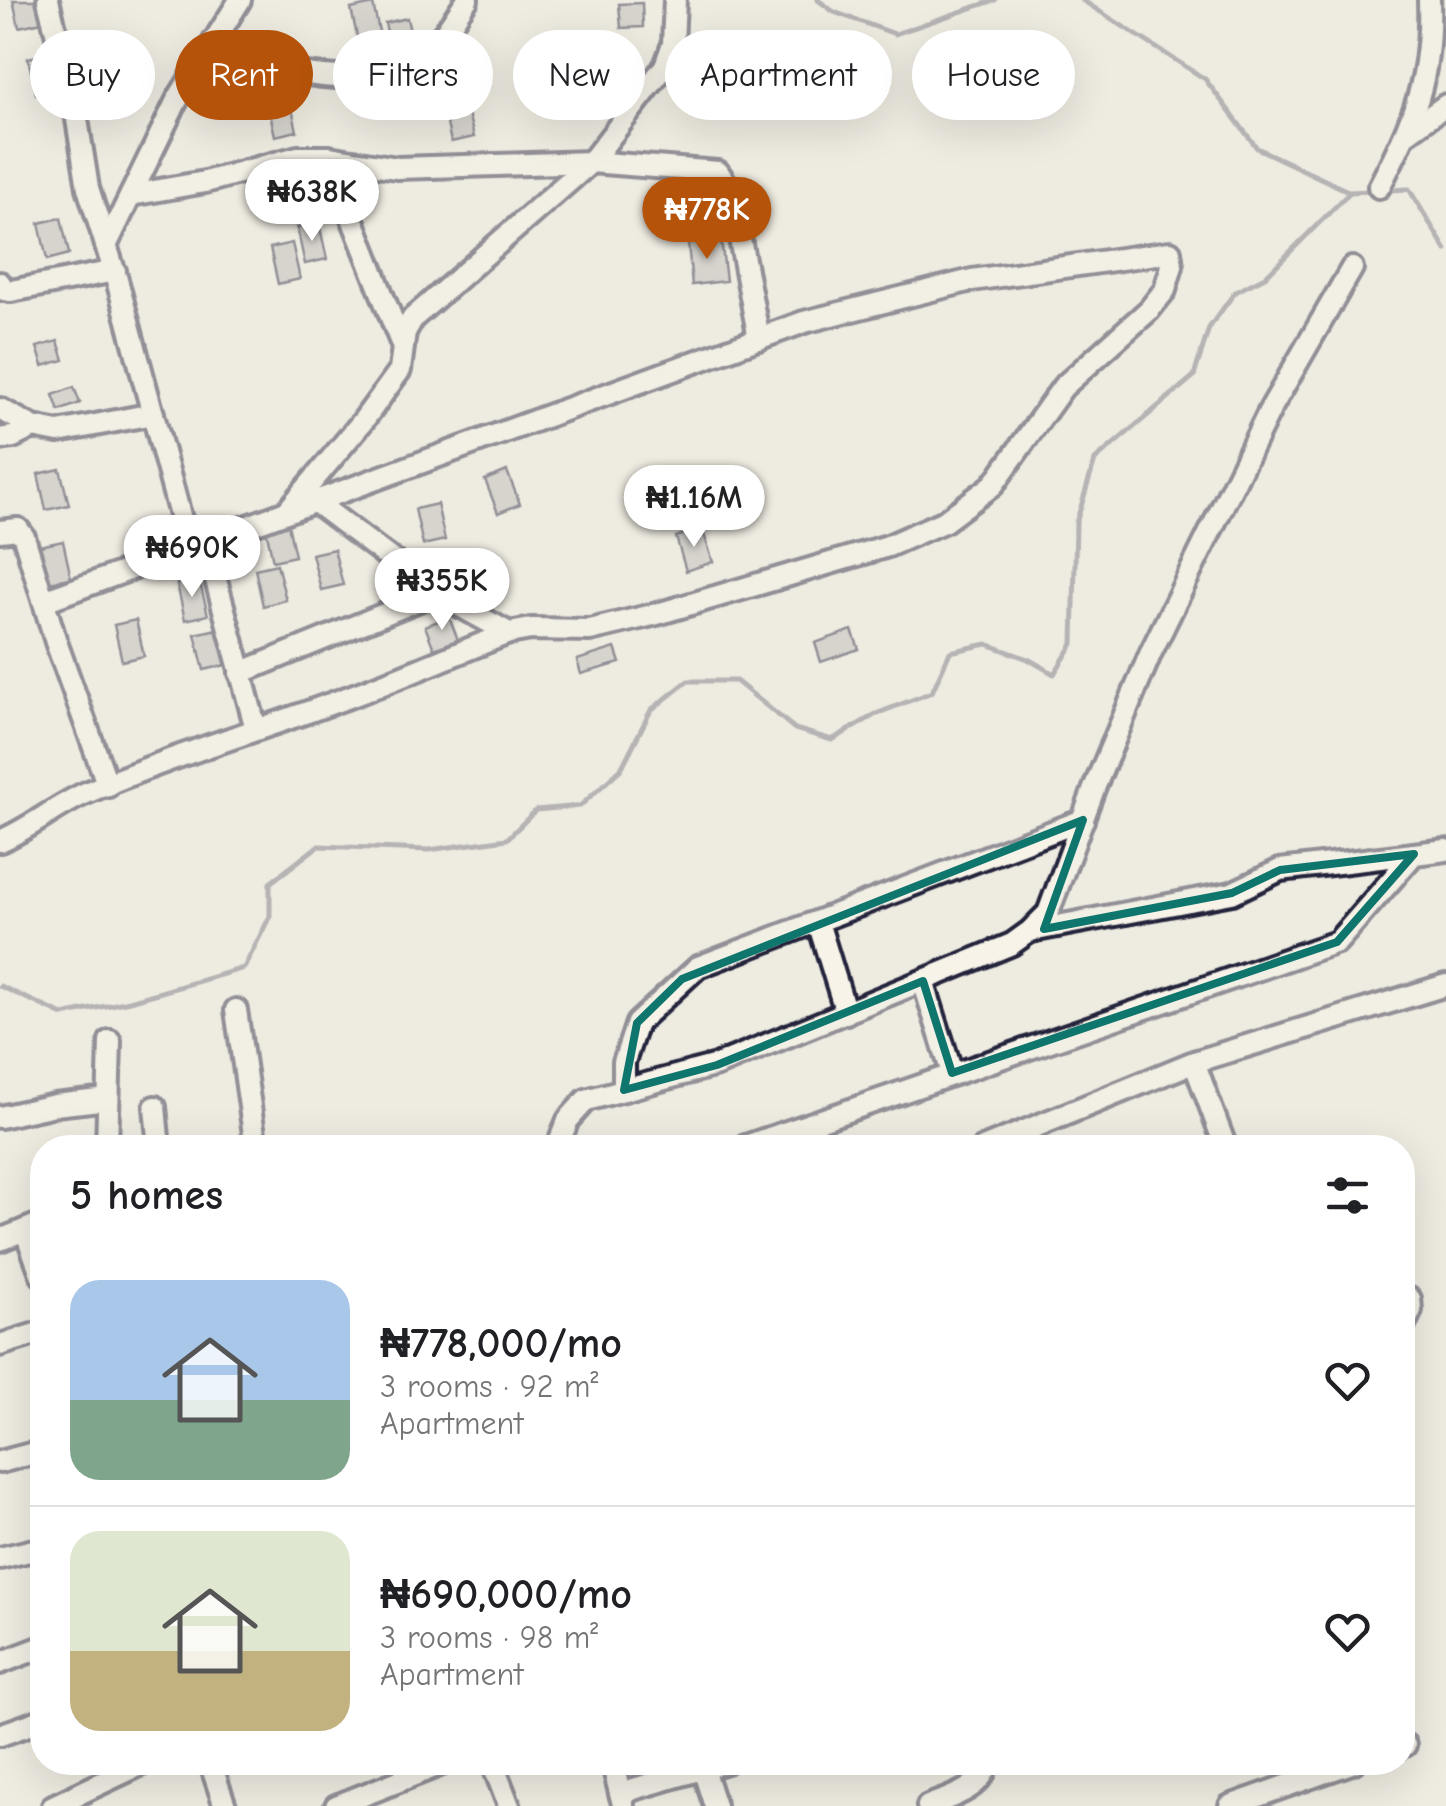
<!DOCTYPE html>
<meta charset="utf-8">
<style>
:root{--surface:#fff;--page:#f2f2f2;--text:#202124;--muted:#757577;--line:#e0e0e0;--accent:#b45309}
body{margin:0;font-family:"Comic Neue",sans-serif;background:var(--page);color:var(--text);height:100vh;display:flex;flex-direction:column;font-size:38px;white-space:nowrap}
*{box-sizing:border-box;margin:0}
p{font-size:32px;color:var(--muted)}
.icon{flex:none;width:55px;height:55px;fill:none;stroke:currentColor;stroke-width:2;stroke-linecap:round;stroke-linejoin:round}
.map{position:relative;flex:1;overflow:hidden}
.panel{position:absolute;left:30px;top:1135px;width:1385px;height:640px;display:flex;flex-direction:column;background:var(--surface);border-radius:40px;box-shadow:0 10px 40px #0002}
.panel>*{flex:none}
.top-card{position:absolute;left:30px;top:30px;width:1388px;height:90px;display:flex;gap:20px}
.price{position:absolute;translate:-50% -85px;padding:0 22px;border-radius:35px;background:#fff;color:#222;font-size:32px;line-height:65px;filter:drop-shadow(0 2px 5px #0008)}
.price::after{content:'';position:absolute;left:50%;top:60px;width:30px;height:22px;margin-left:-15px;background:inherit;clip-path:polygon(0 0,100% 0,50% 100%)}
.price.on{background:var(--accent);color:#fff}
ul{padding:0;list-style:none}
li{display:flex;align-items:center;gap:30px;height:250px;padding:0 40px}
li+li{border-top:2px solid var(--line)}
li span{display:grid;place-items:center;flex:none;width:280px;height:200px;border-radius:30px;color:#555}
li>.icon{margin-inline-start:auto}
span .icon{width:120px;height:120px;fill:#fffc;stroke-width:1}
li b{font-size:42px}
h2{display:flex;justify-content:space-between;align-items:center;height:120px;padding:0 40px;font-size:42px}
.tag{padding:0 35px;border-radius:45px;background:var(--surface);box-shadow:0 10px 40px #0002;font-size:35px;line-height:90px}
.tag.on{background:var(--accent);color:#fff}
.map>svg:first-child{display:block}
</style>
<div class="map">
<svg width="1446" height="1806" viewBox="0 0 1446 1806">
<rect width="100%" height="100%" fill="#eeebe1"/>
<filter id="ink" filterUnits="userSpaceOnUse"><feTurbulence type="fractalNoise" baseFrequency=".01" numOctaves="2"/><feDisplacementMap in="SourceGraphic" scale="20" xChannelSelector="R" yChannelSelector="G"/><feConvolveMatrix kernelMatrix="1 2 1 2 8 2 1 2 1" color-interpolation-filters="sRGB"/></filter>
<g filter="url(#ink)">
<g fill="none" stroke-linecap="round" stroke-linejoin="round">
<!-- stream -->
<g stroke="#716f7b" stroke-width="5">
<polyline points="818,0 834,12 895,34 995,0"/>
<polyline points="1082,0 1205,79 1257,148 1350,192 1409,189 1446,250"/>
<polyline points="0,986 63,1015 130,1001 244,968 270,916 270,883 318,846 429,850 507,839 536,810 580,806 621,769 651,710 688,681 736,681 795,729 832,740 876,714 932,692 950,652 987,644 1028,659 1054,674 1073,644 1076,523 1095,460 1194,376 1209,328 1235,292 1265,277 1350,192"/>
</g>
</g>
<!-- building -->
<g fill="#bbb8b7" stroke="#22223b" stroke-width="2.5">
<polygon points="13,0 36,0 42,22 19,27"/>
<polygon points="642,3 643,27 621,28 619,4"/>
<polygon points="373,4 381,40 359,45 351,9"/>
<polygon points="407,18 415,54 393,59 385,23"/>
<polygon points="587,38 592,66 566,70 561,42"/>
<polygon points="50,53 58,89 36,94 28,58"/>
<polygon points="289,95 297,131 275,136 267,100"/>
<polygon points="465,101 474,137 451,142 443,106"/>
<polygon points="61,218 69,254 47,260 39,223"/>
<polygon points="319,223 327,259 305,264 297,228"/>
<polygon points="721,239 726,281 692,285 688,243"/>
<polygon points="292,243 300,279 278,284 270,248"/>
<polygon points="58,341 64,360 43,366 37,347"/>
<polygon points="74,387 80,403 59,411 53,395"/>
<polygon points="60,469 69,505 46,510 38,474"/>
<polygon points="507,471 520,504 498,513 485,480"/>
<polygon points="437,504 445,540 423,545 415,509"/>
<polygon points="287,520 295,556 273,561 265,525"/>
<polygon points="702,528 713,562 686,571 676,537"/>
<polygon points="63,541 71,578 49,582 40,546"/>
<polygon points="334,549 343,585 321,590 312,554"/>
<polygon points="277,564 286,600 263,606 255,569"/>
<polygon points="199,579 208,615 185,620 177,584"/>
<polygon points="449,617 458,640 434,649 425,626"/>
<polygon points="136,620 144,656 122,661 114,625"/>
<polygon points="217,629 226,665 204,670 195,634"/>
<polygon points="852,630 859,649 821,662 815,643"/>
<polygon points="615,648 620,663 581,674 577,660"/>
</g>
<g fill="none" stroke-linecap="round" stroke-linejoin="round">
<defs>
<g id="minor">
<polyline points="48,0 76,113 88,188 117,280 189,549"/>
<path d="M189 81C203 76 219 70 234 69 296 64 370 99 424 56 441 42 454 18 467 0"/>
<polyline points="1407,133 1446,105"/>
<polyline points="328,157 402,345"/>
<path d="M1379 187C1414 119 1432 78 1429 0"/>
<polyline points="131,195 205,182 298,157 328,157 397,168 591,162 718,172 731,191 759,339"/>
<polyline points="106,246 177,100 240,0"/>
<polyline points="0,283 4,290 11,291 115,271"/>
<polyline points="0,409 33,427 58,432 153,414"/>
<polyline points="0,439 13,437 33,427"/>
<polyline points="289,509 363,421 400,370 405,332 413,318 591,162 665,66 673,44 675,0"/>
<polyline points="0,531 18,529 24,537 56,642 108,786"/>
<polyline points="206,543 256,729"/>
<polyline points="44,601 804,322 972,280 1170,252 1172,266 1165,290 1149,310 1063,387 993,485 945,521 888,546 657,614 590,630 531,629 509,633 436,593 314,501"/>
<polyline points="240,673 436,593"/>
<path d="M0 841C31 828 56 806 86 793 168 757 255 732 338 701 396 680 452 655 509 633"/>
<polyline points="818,922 846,1013"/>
<polyline points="1031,931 1232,893 1280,870 1414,854"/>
<polyline points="923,981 952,1073"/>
<polyline points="236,1010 256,1148"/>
<polyline points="1194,1062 1226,1148"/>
<polyline points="624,1090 624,1062 637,1023 698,967 1083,820"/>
<polyline points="155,1107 159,1148"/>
<polyline points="0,1117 55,1105 108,1099"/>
<polyline points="107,1148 110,1041"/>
<polyline points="563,1148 561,1137 568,1120 586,1100 717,1065 1012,944 1030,931 1048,913 1095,786 1151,652 1271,408 1352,268"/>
<polyline points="740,1148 1337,942 1414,854 1446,850"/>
<polyline points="983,1148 1194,1062 1446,985"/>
<polyline points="25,1230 42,1276"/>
<polyline points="0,1240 42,1223"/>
<polyline points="1402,1300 1410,1299 1411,1310 1402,1330"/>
<polyline points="0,1345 42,1332"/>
<polyline points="0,1462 42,1451"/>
<polyline points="0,1558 42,1548"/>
<polyline points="0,1663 42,1647"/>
<polyline points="0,1735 42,1720"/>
<polyline points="1402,1746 1405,1745"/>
<polyline points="210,1762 225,1806"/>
<polyline points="492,1762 509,1806"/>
<polyline points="612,1762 623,1804"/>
<polyline points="703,1769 715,1806"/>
<polyline points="620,1793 726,1762"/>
<polyline points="53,1806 146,1762"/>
<polyline points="336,1806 447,1762"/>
<path d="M928 1806C951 1797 982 1789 988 1762"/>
<polyline points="1230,1806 1354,1762"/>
</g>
</defs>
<!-- minor casing -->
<use href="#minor" stroke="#22223b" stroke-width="28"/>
<!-- minor -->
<use href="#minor" stroke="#f7f3e8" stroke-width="20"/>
</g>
</g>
<!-- marked area -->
<path d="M0 0H1446V1806H0ZM1083 820 1044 929 1232 893 1280 870 1414 854 1337 942 952 1073 923 981 717 1065 624 1090 637 1023 682 979Z" fill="#eeebe1" fill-opacity=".55" fill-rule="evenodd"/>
<path fill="none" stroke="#0f766e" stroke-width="8" stroke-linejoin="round" d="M1083 820 1044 929 1232 893 1280 870 1414 854 1337 942 952 1073 923 981 717 1065 624 1090 637 1023 682 979Z"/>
</svg>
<b class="price" style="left:312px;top:244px">₦638K</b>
<b class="price on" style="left:707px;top:262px">₦778K</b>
<b class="price" style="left:694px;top:550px">₦1.16M</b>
<b class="price" style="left:192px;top:600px">₦690K</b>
<b class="price" style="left:442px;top:633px">₦355K</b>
<div class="top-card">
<a class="tag">Buy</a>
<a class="tag on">Rent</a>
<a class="tag">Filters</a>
<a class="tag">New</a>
<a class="tag">Apartment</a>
<a class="tag">House</a>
</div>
<section class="panel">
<h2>5 homes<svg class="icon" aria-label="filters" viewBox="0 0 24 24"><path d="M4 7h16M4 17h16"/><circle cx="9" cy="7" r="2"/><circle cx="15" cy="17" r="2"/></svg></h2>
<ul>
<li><span style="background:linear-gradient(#a9c7e8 60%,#7fa58c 0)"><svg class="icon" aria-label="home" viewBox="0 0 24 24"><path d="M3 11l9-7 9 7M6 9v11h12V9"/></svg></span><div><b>₦778,000/mo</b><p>3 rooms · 92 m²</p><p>Apartment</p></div><svg class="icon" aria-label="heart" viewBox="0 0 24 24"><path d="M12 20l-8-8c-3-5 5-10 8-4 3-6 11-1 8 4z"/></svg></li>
<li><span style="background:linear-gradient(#dfe7d0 60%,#c2b280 0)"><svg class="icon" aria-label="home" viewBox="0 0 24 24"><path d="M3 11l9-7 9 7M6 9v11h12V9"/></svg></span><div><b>₦690,000/mo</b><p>3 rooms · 98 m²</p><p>Apartment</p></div><svg class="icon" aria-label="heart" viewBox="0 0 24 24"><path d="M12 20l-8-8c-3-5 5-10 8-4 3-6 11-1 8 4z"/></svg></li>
</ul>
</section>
</div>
